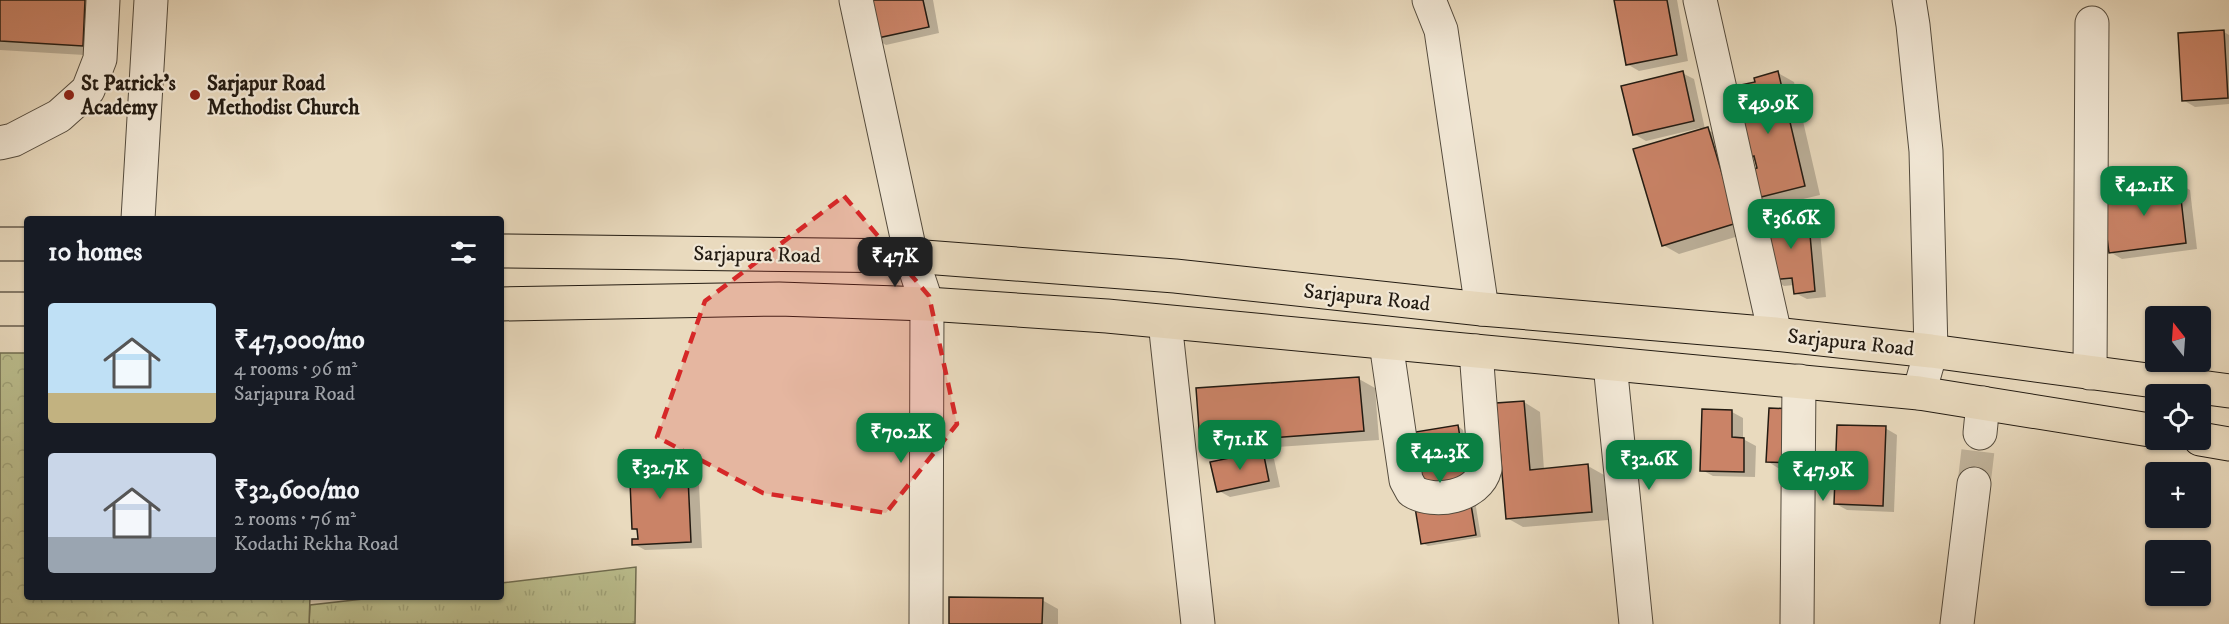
<!DOCTYPE html>
<meta charset="utf-8">
<style>
:root{--surface:#171b24;--page:#242831;--text:#f1f3f6;--muted:#9ea1a6;--accent:#0b8043}
body{margin:0;font-family:"IM FELL DW Pica",serif;background:var(--page);color:var(--text);height:100vh;display:flex;flex-direction:column;font-size:22px;white-space:nowrap}
*{box-sizing:border-box;margin:0}
p{font-size:20px;color:var(--muted)}
.icon{flex:none;width:33px;height:33px;fill:none;stroke:currentColor;stroke-width:2;stroke-linecap:round;stroke-linejoin:round}
.map{position:relative;flex:1;overflow:hidden}
.side{position:absolute;left:24px;top:216px;width:480px;height:384px;display:flex;flex-direction:column;background:var(--surface);border-radius:6px;box-shadow:0 2px 4px #0004}
.side>*{flex:none}
.needle{width:39px;rotate:343deg}
.buttons{position:absolute;left:2145px;top:306px;display:grid;gap:12px}
.buttons a{display:grid;place-items:center;width:66px;height:66px;border-radius:6px;background:var(--surface);box-shadow:0 2px 4px #0004;font-size:30px}
.price{position:absolute;translate:-50% -51px;padding:0 14px;border-radius:12px;background:var(--accent);color:#fff;font-size:20px;line-height:39px;filter:drop-shadow(0 2px 3px #0008)}
.price::after{content:'';position:absolute;left:50%;top:36px;width:18px;height:14px;margin-left:-9px;background:inherit;clip-path:polygon(0 0,100% 0,50% 100%)}
.price.active{background:#222;color:#fff}
ul{padding:0;list-style:none}
li{display:flex;align-items:center;gap:18px;height:150px;padding:0 24px}
li span{display:grid;place-items:center;flex:none;width:168px;height:120px;border-radius:6px;color:#555}
li>.icon{margin-inline-start:auto}
span .icon{width:72px;height:72px;fill:#fffc;stroke-width:1}
li b{font-size:26px}
h2{display:flex;justify-content:space-between;align-items:center;height:72px;padding:0 24px;font-size:26px}
.map>svg:first-child{display:block}
</style>
<div class="map">
<svg width="2229" height="624" viewBox="0 0 2229 624">
<defs>
<pattern id="grass-tufts" width="24" height="20" patternUnits="userSpaceOnUse" patternTransform="scale(1.5)"><rect width="24" height="20" fill="#bbbe8e"/><path d="M3 7l-1-3M5 7V3M7 7l1-3M15 17l-1-3M17 17v-4M19 17l1-3" fill="none" stroke="#a0a379"/></pattern>
<pattern id="forest-crowns" width="20" height="18" patternUnits="userSpaceOnUse" patternTransform="scale(1.5)"><rect width="20" height="18" fill="#bbbe8e"/><path d="M2 6a3 3 0 1 1 6 0M12 15a3 3 0 1 1 6 0" fill="none" stroke="#a0a379"/></pattern>
</defs>
<rect width="100%" height="100%" fill="#e9dabe"/>
<filter id="stains"><feTurbulence type="fractalNoise" baseFrequency=".00333" numOctaves="4"/><feColorMatrix values="0 0 0 0 .2 0 0 0 0 .09 0 0 0 0 .02 0 0 0 .5 -.17"/></filter>
<radialGradient id="worn" r=".72"><stop offset=".6" stop-color="#630" stop-opacity="0"/><stop offset="1" stop-color="#630" stop-opacity=".3"/></radialGradient>
<!-- grass -->
<polygon fill="url(#grass-tufts)" stroke="#6f6c50" stroke-width="1.5" points="636,567 635,624 309,624 310,605 381,597 501,597 501,583"/>
<!-- forest -->
<polygon fill="url(#forest-crowns)" stroke="#6f6c50" stroke-width="1.5" points="0,353 27,353 27,597 310,597 309,624 0,624"/>
<!-- shadow -->
<g fill="#0003">
<polygon points="0,0 105,0 101,56 0,50"/>
<polygon points="867,0 933,0 939,33 886,45 874,38"/>
<polygon points="1615,0 1677,0 1688,61 1639,71 1627,64"/>
<polygon points="2224,32 2229,35 2229,104 2195,107 2183,100"/>
<polygon points="1682,73 1694,79 1705,129 1724,137 1752,232 1679,254 1663,245 1700,128 1646,141 1634,134"/>
<polygon points="1778,73 1794,82 1820,195 1774,206 1758,197 1759,169 1756,161 1749,157 1757,83"/>
<polygon points="2178,183 2190,190 2197,249 2122,259 2110,252"/>
<polygon points="1808,213 1819,220 1826,297 1807,299 1795,293 1794,285 1784,286 1773,279"/>
<polygon points="1359,379 1375,388 1379,440 1217,451 1201,442"/>
<polygon points="1524,402 1540,412 1544,470 1588,466 1604,475 1608,520 1523,527 1507,518"/>
<polygon points="1795,411 1804,469 1778,468 1767,461"/>
<polygon points="1732,412 1743,418 1743,439 1756,446 1755,477 1713,476 1702,470"/>
<polygon points="1458,426 1463,430 1481,537 1428,546 1422,543"/>
<polygon points="1885,428 1897,435 1894,512 1847,510 1836,504"/>
<polygon points="1263,453 1274,459 1280,487 1230,497 1219,491"/>
<polygon points="687,456 698,463 702,548 645,550 634,544 639,540 639,532 633,528"/>
<polygon points="1042,600 1058,609 1058,624 950,624"/>
</g>
<!-- building -->
<g fill="#ca8367" stroke="#231b12" stroke-width="1.5">
<polygon points="0,0 85,0 83,46 0,41"/>
<polygon points="865,0 923,0 929,27 873,39"/>
<polygon points="1614,0 1667,0 1677,55 1626,65"/>
<polygon points="2224,30 2228,98 2182,101 2178,33"/>
<polygon points="1683,71 1694,121 1633,135 1621,86"/>
<polygon points="1778,71 1805,186 1757,198 1751,170 1757,168 1754,156 1748,158 1731,87 1755,82 1754,78"/>
<polygon points="1708,127 1737,223 1662,246 1633,149"/>
<polygon points="2179,181 2186,243 2109,253 2101,191"/>
<polygon points="1808,212 1815,291 1794,294 1792,278 1771,280 1765,216"/>
<polygon points="1359,377 1364,431 1200,443 1196,388"/>
<polygon points="1524,401 1530,470 1588,464 1592,512 1506,519 1496,403"/>
<polygon points="1769,408 1796,409 1793,463 1766,462"/>
<polygon points="1702,409 1732,410 1732,437 1744,438 1744,472 1700,471"/>
<polygon points="1458,425 1476,535 1421,544 1403,434"/>
<polygon points="1837,425 1886,426 1883,506 1834,504"/>
<polygon points="1263,451 1269,481 1217,492 1210,462"/>
<polygon points="687,455 691,542 632,545 632,539 638,539 637,529 632,529 629,458"/>
<polygon points="949,597 1043,598 1042,624 949,624"/>
</g>
<g fill="none" stroke-linecap="round" stroke-linejoin="round">
<!-- minor-tunnel -->
<polyline stroke="#c1b49c" stroke-width="33" stroke-dasharray="33 16" stroke-linecap="butt" points="1974,484 1980,433"/>
<defs>
<g id="minor">
<polyline points="856,0 911,256 927,304 926,624"/>
<polyline points="1429,0 1441,30 1482,309"/>
<polyline points="1700,0 1775,334"/>
<polyline points="1909,0 1913,25 1926,151 1931,351 1919,393"/>
<polyline points="0,143 13,140 59,116 88,90 100,59 103,0"/>
<polyline points="138,219 151,0"/>
<polyline points="1165,322 1198,624"/>
<path d="M1386 343 1406 480 1412 491C1434 505 1478 497 1485 469L1476 351"/>
<polyline points="1610,364 1636,624"/>
<polyline points="2090,373 2092,23"/>
<polyline points="1980,433 1983,403"/>
<polyline points="1797,624 1799,381"/>
<polyline points="1957,624 1974,484"/>
</g>
<g id="major">
<polyline points="0,244 27,244"/>
<polyline points="501,251 911,256 1175,276 1482,309 1775,334 1931,351 2229,391"/>
<polyline points="501,304 779,299 927,304 1107,316 1919,393 2156,431"/>
<polyline points="0,309 27,309"/>
<polyline points="2200,439 2229,444"/>
</g>
</defs>
<!-- minor casing -->
<use href="#minor" stroke="#544b3d" stroke-width="35"/>
<!-- major casing -->
<use href="#major" stroke="#231b12" stroke-width="35"/>
<!-- minor -->
<use href="#minor" stroke="#f1e7d5" stroke-width="33"/>
<!-- major -->
<use href="#major" stroke="#e9dabe" stroke-width="33"/>
</g>
<!-- marked area -->
<path fill="#d62828" fill-opacity="0.2" stroke="#d62828" stroke-width="4.5" stroke-dasharray="12 8" stroke-linejoin="round" d="M844 196 929 296 957 424 886 513 763 493 657 437 705 301Z"/>
<!-- markers -->
<g fill="#8f2418" stroke="#f1e7d5" stroke-width="2">
<circle cx="69" cy="95" r="6"/>
<circle cx="195" cy="95" r="6"/>
</g>
<g text-anchor="middle" stroke-width="4.5" stroke-linejoin="round" paint-order="stroke">
<!-- poi labels -->
<g font-size="21" font-weight="bold" fill="#231b12" stroke="#f1e7d5" text-anchor="start">
<text x="81" y="90">St Patrick's<tspan x="81" dy="24">Academy</tspan></text>
<text x="207" y="90">Sarjapur Road<tspan x="207" dy="24">Methodist Church</tspan></text>
</g>
<!-- street labels -->
<g font-size="21" fill="#231b12" stroke="#f1e7d5">
<text transform="translate(757 254) rotate(1)" y="7">Sarjapura Road</text>
<text transform="translate(1367 297) rotate(6)" y="7">Sarjapura Road</text>
<text transform="translate(1851 342) rotate(6)" y="7">Sarjapura Road</text>
</g>
</g>
<rect width="100%" height="100%" filter="url(#stains)"/>
<rect width="100%" height="100%" fill="url(#worn)"/>
</svg>
<div class="buttons">
<a><svg class="needle" viewBox="-14 -14 28 28"><path d="M0-13l5 13h-10z" fill="#e53935"/><path d="M0 13l5-13h-10z" fill="#9ea1a6"/></svg></a>
<a><svg class="icon" aria-label="locate" viewBox="0 0 24 24"><circle cx="12" cy="12" r="6"/><path d="M12 2v4M12 18v4M2 12h4M18 12h4"/></svg></a>
<a>+</a>
<a>−</a>
</div>
<b class="price" style="left:1768px;top:135px">₹49.9K</b>
<b class="price" style="left:2144px;top:217px">₹42.1K</b>
<b class="price" style="left:1791px;top:250px">₹36.6K</b>
<b class="price active" style="left:895px;top:288px">₹47K</b>
<b class="price" style="left:901px;top:464px">₹70.2K</b>
<b class="price" style="left:1240px;top:471px">₹71.1K</b>
<b class="price" style="left:1440px;top:484px">₹42.3K</b>
<b class="price" style="left:1649px;top:491px">₹32.6K</b>
<b class="price" style="left:660px;top:500px">₹32.7K</b>
<b class="price" style="left:1823px;top:502px">₹47.9K</b>
<section class="side">
<h2>10 homes<svg class="icon" aria-label="filters" viewBox="0 0 24 24"><path d="M4 7h16M4 17h16"/><circle cx="9" cy="7" r="2"/><circle cx="15" cy="17" r="2"/></svg></h2>
<ul>
<li><span style="background:linear-gradient(#bfe0f5 75%,#c2b280 0)"><svg class="icon" aria-label="home" viewBox="0 0 24 24"><path d="M3 11l9-7 9 7M6 9v11h12V9"/></svg></span><div><b>₹47,000/mo</b><p>4 rooms · 96 m²</p><p>Sarjapura Road</p></div></li>
<li><span style="background:linear-gradient(#c9d6e8 70%,#9aa5b1 0)"><svg class="icon" aria-label="home" viewBox="0 0 24 24"><path d="M3 11l9-7 9 7M6 9v11h12V9"/></svg></span><div><b>₹32,600/mo</b><p>2 rooms · 76 m²</p><p>Kodathi Rekha Road</p></div></li>
</ul>
</section>
</div>
